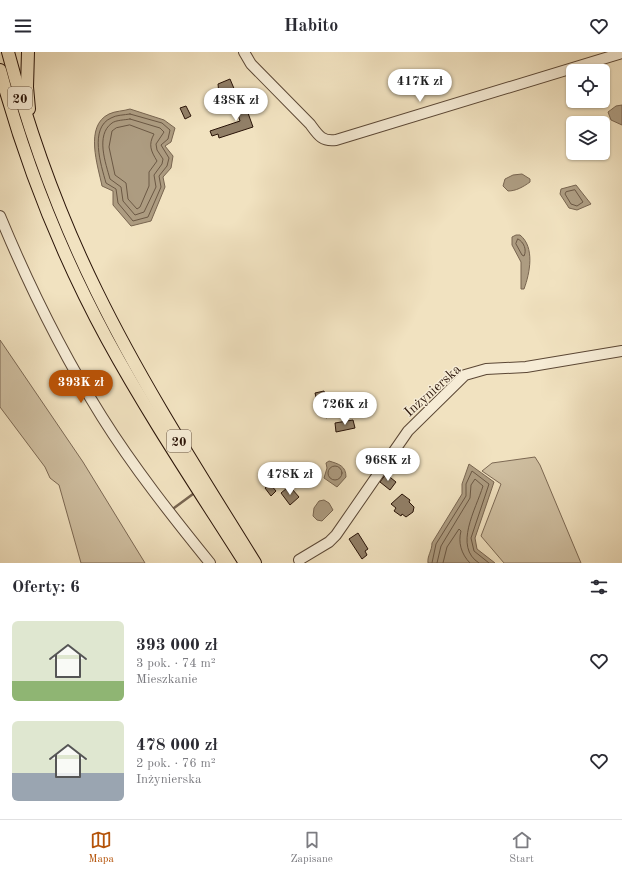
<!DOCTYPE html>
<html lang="pl">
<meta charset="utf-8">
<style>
:root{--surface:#fff;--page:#f7f7f7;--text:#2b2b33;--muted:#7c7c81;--line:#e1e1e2;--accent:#b45309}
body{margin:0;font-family:"Old Standard TT",serif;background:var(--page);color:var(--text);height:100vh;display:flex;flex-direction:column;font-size:15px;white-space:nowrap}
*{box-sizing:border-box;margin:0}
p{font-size:13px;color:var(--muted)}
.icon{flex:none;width:22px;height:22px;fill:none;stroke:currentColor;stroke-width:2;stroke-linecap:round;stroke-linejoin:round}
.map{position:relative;height:511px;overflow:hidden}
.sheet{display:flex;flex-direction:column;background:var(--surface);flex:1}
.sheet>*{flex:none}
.buttons{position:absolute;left:566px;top:12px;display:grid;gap:8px}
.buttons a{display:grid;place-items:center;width:44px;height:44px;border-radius:6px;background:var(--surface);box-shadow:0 1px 3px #0004;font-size:20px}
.price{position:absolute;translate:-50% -34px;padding:0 9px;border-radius:14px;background:#fff;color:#222;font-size:13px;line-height:26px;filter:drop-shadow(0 1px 2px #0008)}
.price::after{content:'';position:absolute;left:50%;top:24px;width:12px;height:9px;margin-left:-6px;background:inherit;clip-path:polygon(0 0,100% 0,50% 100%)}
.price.on{background:var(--accent);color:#fff}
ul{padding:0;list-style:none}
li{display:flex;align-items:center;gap:12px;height:100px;padding:0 12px}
li span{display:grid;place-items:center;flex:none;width:112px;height:80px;border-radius:6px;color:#555}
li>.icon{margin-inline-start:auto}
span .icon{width:48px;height:48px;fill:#fffc;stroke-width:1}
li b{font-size:17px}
h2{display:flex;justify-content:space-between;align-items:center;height:48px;padding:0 12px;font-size:17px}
header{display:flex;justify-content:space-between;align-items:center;height:52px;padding:0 12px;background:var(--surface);font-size:18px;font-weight:600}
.dock{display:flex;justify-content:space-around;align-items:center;height:56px;border-top:1px solid var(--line);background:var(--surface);font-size:11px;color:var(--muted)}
.dock a{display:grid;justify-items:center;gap:2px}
.dock .on{color:var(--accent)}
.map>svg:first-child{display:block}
</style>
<header><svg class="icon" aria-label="menu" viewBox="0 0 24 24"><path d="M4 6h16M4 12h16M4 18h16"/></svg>Habito<svg class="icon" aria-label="heart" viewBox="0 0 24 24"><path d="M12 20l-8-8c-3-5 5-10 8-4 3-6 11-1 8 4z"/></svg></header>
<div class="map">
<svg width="622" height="511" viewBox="0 0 622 511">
<rect width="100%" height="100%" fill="#f1e2c0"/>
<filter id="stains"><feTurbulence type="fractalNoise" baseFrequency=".005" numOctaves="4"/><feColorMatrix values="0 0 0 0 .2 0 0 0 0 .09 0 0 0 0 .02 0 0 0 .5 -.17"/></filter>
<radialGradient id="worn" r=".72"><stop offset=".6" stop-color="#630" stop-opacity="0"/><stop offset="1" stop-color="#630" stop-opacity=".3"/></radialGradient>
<!-- green -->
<g fill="#cfbfa1" stroke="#7c6954">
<polygon points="0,288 83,410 145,511 81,511 59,433 50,426 45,415 0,355"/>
<polygon points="535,405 540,413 581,511 504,511 481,484 501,432 482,419 492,411"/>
</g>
<!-- water -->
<g fill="#ad9c81" stroke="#786550">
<polygon points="622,53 622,73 611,68 608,60 616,54"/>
<path d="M130 57 164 68 175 76 171 90 165 94 173 104 171 116 163 125 165 135 151 169 131 174 113 153V139L102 134C98 114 84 74 109 62 115 59 124 59 130 57Z"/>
<path d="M522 122 530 127V130C523 135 516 139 508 139L503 134 505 127 513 123Z"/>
<polygon points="576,133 591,152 577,158 569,156 560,142 561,137"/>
<path d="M516 183H520C535 195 530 221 524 237H521V210L512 193V185Z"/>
<path d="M329 409C339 412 346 414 346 425L337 435 324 426 327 416 326 411Z"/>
<path d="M469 412 494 430 475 486 477 497 495 511H428C427 504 432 499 432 491L462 442V432Z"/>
<polygon points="324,448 329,451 333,458 322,469 317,468 313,464 314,456 319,449"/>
</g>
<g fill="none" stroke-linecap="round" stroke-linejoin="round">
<!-- shore -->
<g stroke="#6b5844" stroke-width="1">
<path d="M130 62 162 71 170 78 168 87 161 93 169 106 167 114 159 124 161 135 148 165 133 169 118 151 116 137 106 131C101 113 89 76 111 66 116 63 124 63 130 62Z"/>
<path d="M130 67 160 76 164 80 156 92 157 98 163 107 162 112 154 123 156 135 144 160 135 163 123 149 121 135 110 127C106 112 95 83 112 71 116 68 125 68 130 67Z"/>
<path d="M130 73 154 82C148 93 151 99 157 109L149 120V134L140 155 137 157 128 147 126 131 115 123 109 95 112 79 116 76Z"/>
<polygon points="575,138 583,150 577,154 571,152 565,142 566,140"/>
<path d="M518 187C524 190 527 198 524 204L522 203 516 192Z"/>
<circle cx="335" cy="421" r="7"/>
<polyline points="432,511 436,492 466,444 466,432 472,419 489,432 471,486 474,499 489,511"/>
<path d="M437 511 441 494 470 446 471 433 475 427 483 434C476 457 453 495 479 511"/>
<path d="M443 511 447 495 459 477 461 479C458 490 461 502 470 511"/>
</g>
<!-- stream -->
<polyline stroke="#786550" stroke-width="2.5" points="174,456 193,442"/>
</g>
<!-- building -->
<g fill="#917f67" stroke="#291307">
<polygon points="230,27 238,46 218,54 219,57 214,59 213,56 208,58 205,49 219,43 218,32"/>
<polygon points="243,47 253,75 219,86 218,82 212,84 210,79 240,69 234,50"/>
<polygon points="186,54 191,64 185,67 180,56"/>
<polygon points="324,339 326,347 348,342 350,352 328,357 332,363 326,366 318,353 315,341"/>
<polygon points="353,368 355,376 336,380 335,371"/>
<polygon points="386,422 396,430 390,438 380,430"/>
<polygon points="270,432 276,439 271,444 265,436"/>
<polygon points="287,436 290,439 292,437 299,445 290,453 281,441"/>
<polygon points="402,442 410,448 409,450 414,455 413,460 406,465 402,462 401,464 394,459 396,456 391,452"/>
<polygon points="358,481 368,497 365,499 367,503 362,507 349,487"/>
</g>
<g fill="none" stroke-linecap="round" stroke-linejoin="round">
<defs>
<g id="minor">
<path d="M244 0 251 12 310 72C318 83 322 90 336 88L622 1"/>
<path d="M0 164C29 234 62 301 102 365 134 416 172 464 210 511"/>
<polyline points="299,508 329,490 336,483 408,379 465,323 486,317 526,315 622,299"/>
</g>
<g id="major">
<path d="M8 0C30 83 59 163 97 240 143 334 200 422 255 511"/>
<polyline points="28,0 27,35 29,57"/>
<path d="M0 18C25 111 61 202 107 287 149 364 198 437 245 511"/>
</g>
</defs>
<!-- minor casing -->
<use href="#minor" stroke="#5b4735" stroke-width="12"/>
<!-- major casing -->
<use href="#major" stroke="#291307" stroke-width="14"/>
<!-- minor -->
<use href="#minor" stroke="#f6ecd6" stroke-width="10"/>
<!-- major -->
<use href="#major" stroke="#f1e2c0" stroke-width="12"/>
</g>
<g text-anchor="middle" stroke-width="3" stroke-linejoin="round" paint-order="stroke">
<!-- shield labels -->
<g fill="#f6ecd6" stroke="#665445" stroke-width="1">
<rect x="8" y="35" width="24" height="22" rx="3"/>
<rect x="167" y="378" width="24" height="22" rx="3"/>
</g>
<g font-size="13" font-weight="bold" fill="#291307">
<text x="20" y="51">20</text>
<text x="179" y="394">20</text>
</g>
<!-- street labels -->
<g font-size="14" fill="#291307" stroke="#f6ecd6">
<text transform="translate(432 338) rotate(-42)" y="5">Inżynierska</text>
</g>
</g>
<rect width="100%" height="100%" filter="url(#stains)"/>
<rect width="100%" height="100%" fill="url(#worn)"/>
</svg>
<div class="buttons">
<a><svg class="icon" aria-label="locate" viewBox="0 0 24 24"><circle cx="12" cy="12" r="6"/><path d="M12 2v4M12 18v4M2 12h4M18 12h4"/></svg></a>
<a><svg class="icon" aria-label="layers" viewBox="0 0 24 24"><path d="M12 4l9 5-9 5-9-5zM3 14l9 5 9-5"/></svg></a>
</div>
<b class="price" style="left:420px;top:51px">417K zł</b>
<b class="price" style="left:236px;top:70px">438K zł</b>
<b class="price on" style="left:81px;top:352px">393K zł</b>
<b class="price" style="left:345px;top:374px">726K zł</b>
<b class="price" style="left:388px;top:430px">968K zł</b>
<b class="price" style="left:290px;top:444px">478K zł</b>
</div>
<section class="sheet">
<h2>Oferty: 6<svg class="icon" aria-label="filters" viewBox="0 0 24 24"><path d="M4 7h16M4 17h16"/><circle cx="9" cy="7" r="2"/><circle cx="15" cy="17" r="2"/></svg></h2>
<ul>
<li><span style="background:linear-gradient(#dfe7d0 75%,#8fb573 0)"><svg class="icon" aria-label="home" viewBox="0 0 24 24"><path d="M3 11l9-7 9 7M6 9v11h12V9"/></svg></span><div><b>393 000 zł</b><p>3 pok. · 74 m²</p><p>Mieszkanie</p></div><svg class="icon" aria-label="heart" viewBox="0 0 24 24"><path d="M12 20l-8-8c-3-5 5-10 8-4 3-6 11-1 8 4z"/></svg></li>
<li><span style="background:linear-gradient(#dfe7d0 65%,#9aa5b1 0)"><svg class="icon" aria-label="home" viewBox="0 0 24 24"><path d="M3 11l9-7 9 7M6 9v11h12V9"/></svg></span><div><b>478 000 zł</b><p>2 pok. · 76 m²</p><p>Inżynierska</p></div><svg class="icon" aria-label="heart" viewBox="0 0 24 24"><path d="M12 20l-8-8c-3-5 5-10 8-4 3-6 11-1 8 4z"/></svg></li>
</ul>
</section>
<nav class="dock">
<a class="on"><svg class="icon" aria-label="map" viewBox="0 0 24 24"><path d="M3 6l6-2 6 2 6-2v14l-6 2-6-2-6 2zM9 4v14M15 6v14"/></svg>Mapa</a>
<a><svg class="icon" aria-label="saved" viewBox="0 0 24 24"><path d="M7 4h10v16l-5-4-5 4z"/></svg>Zapisane</a>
<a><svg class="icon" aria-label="home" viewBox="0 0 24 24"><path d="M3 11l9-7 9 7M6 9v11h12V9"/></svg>Start</a>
</nav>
